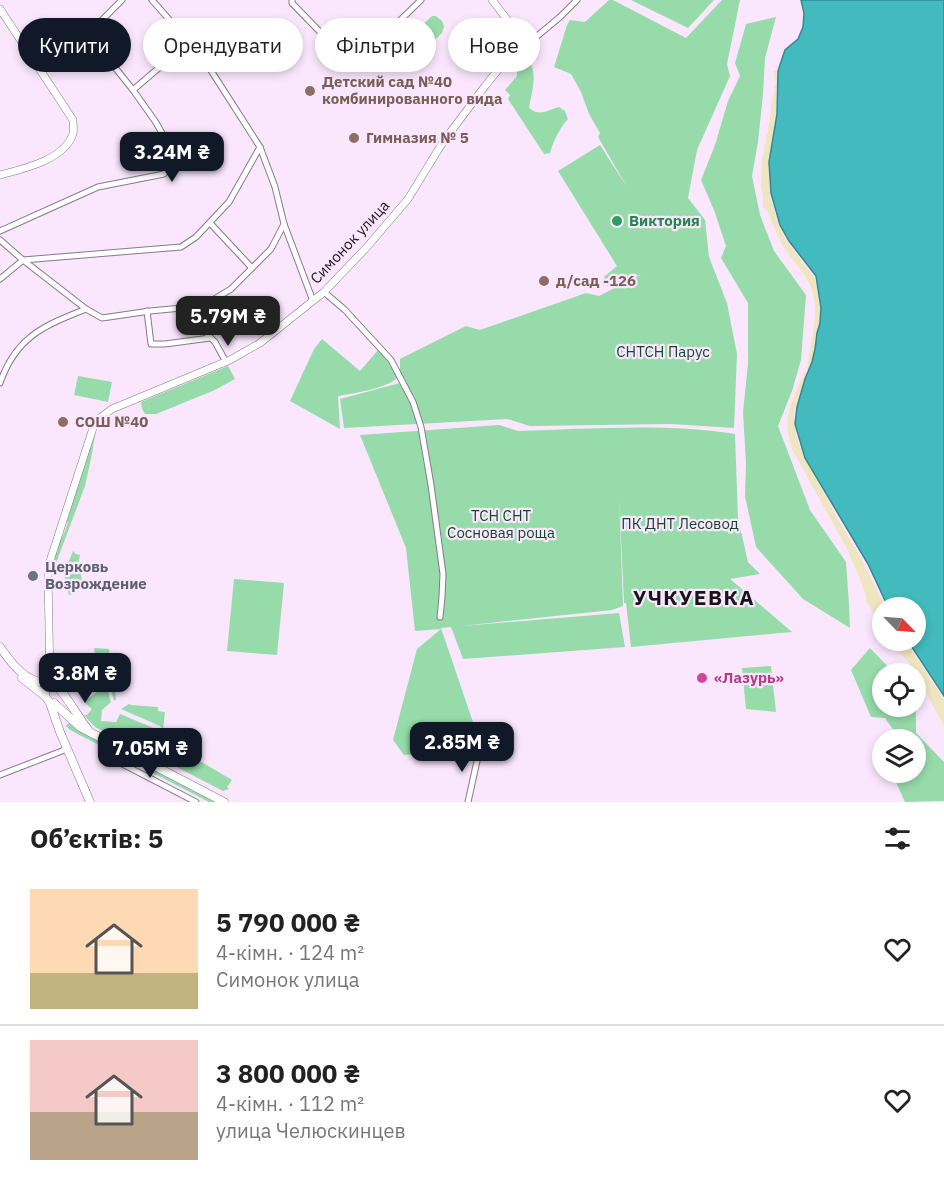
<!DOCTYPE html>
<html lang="uk">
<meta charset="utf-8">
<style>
:root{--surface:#fff;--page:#f2f2f2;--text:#222;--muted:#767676;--line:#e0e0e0;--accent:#111827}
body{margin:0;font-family:"IBM Plex Sans",sans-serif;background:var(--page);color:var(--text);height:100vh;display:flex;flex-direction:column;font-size:22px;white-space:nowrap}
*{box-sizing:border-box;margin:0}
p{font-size:20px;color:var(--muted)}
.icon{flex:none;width:33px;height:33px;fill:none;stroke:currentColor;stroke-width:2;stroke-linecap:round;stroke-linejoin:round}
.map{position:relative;height:802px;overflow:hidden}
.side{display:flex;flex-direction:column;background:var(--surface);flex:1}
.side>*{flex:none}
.banner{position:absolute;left:18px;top:18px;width:600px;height:54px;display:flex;gap:12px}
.needle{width:39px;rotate:115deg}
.tools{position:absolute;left:872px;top:597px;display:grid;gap:12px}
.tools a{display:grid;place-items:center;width:54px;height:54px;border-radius:50%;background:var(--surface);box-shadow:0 3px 9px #0003;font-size:30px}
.price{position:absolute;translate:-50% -51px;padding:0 14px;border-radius:12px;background:var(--accent);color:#fff;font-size:20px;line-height:39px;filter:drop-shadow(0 2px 3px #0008)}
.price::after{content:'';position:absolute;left:50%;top:36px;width:18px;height:14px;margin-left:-9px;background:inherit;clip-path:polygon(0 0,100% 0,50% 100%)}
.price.active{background:#222;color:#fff}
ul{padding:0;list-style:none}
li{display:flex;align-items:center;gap:18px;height:150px;padding:0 30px}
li+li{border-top:2px solid var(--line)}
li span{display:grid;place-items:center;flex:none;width:168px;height:120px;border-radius:0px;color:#555}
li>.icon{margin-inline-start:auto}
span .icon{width:72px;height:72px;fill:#fffc;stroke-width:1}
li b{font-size:26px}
h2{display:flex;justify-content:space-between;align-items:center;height:72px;padding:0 30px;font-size:26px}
.pill{padding:0 21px;border-radius:27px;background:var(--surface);box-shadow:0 3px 9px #0003;font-size:21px;line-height:54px}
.pill.active{background:var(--accent);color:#fff}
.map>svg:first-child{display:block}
</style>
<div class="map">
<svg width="944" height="802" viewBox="0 0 944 802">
<rect width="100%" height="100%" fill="#fae7fd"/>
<!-- green -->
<g fill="#97dbab">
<polygon points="609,0 613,0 686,38 722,0 740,0 727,64 730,76 697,150 688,198 705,220 709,257 727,303 737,354 734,428 671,424 530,426 507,419 344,428 340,399 400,383 400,359 466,326 480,330 586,293 599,296 642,274 607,286 604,277 617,266 558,171 600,145 627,187 598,137 600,133 589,114 581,92 571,74 554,67 567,25 570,20 585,22"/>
<polygon points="631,0 714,0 688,28"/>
<path d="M432 16H436L442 21 444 27 442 33 411 62C402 63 394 57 397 48Z"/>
<polygon points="776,17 765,58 763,94 758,142 752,176 760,215 774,251 806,295 801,360 792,391 778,426 810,510 846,562 849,604 850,628 803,599 756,547 745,496 746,464 743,412 748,364 748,303 721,258 726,246 714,210 701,180 715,145 728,101 740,76 735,63 746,24"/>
<path d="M528 60C539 73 531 94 529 108 541 117 547 110 559 107L565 111 568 119C559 129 554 140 550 153L544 154 508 99 510 95 505 90 517 76V69Z"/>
<path d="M322 339 360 371 379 349 398 377C387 389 354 393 338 396L340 429 290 401 314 349Z"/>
<polygon points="228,366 235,379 215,390 156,414 145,414 142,409 141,402"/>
<polygon points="78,376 112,382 108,402 74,395"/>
<path d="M499 425 518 431C590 429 664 423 735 434L738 518 748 562 760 574 730 579 792 632 631 647 626 603H624L619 493 623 606 612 610 461 626 619 613 625 647 463 659 451 627 441 628 478 737 447 752 404 755 393 740 417 649 441 629 415 631 406 548 360 435Z"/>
<polygon points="96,429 91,459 85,486 58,558 52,577 52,603 49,604 49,576 59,536 63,536 68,522 65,521"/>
<path d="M73 551 76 554 80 555 77 570 81 573C82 586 82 591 69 595L64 574Z"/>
<polygon points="234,579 284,583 277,655 227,651"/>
<polygon points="94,648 109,649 110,667 113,670 116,699 114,701 104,663 96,661"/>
<polygon points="870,648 894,673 882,674 882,706 915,706 915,695 916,695 916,733 944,762 944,801 905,802 892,773 915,772 915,740 900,739 885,718 871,717 851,670"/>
<polygon points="771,666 776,712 746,709 742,668"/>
<polygon points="101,668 111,702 102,710 101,721 116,722 120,714 156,729 156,736 159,738 149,755 95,727 84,715 87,715 92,709 84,702 96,693 95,684 93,684 87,671"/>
<polygon points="129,704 131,705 158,707 158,711 165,712 163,730 160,726 121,709"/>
<polygon points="70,723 72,724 219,802 209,802 70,730 66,726 67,724"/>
<polygon points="173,745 232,780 227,787 229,789 223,791 161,759 167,748 168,749 170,747 172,748"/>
</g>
<!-- sand -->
<g fill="#efe5c0">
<path d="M774 71H777L776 115 769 161 770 197 779 225 786 240 815 279 818 292 821 308 820 323 816 333 812 362 808 371 807 369C810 342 823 307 808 281 800 268 789 256 781 243L780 238 778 237 768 212 763 207C764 197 760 187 761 178 762 172 761 165 762 159 763 153 765 150 764 144H766V135L768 134V128L770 121 771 106 775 90 773 86 776 84 774 74Z"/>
<path d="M805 372 807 373 795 408 794 415 796 435 801 450 837 518 862 560 885 607 882 608V627L866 601V595L861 581 847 549 792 449C791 443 788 437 788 431 785 410 797 390 805 372Z"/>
<polygon points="891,641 906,641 944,700 944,726 913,668"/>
</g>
<!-- water -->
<polygon fill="#43babe" stroke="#36888d" stroke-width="1.5" points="801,0 944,0 944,696 908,641 915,640 915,608 888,607 868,564 805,458 795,424 797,407 805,379 812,362 815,349 817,333 820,323 821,308 816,276 789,241 780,225 771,193 769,162 777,114 778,71 785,50 798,39 803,27 804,13"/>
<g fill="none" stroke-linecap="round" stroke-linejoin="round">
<defs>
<g id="minor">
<polyline points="152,0 203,58 260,147 275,187 284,224 313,301"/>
<polyline points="292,0 292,3 353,66 421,0"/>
<polyline points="530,42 560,17 577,0"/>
<polyline points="31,55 75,36"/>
<polyline points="133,90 189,42"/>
<polyline points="210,223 252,268"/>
<polyline points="0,231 98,187 164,174 171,162 166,140 155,121 133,90 93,40 92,33 95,27 122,0"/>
<polyline points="0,240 23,260 86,309 102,318 150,311 203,306 231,289 271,249 284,224"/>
<polyline points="0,279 23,260 181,247 196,237 229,202 260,147"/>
<polyline points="324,292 345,310 391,360 413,402 421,427 431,485 443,574 442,597 440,617"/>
<polyline points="201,306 207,334 215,342 226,362"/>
<polyline points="147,311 151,344 165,344 210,338"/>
<path d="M0 383C16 337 43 326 86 309"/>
<polyline points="105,755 196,802"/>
<polyline points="0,775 67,749"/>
<polyline points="468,802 479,752"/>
</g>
<g id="tertiary">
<path d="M0 9 73 120C73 124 74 130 73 134 64 160 23 169 0 175"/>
<polyline points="50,681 48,576 50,561 93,428 97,420 112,409 230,360 260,343 324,292 367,247 408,199 443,142 485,86 498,70 530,42 520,36 492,0"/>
</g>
<g id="secondary">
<path d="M0 647C12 664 25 682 47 683"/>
<polyline points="22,678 45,696"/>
<polyline points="54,703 80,727 224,802"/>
<path d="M90 732C79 720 63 687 50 681L45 686V696L50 703 60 732 90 802"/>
</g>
</defs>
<!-- minor casing -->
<use href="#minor" stroke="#88788b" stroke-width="7"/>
<!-- tertiary casing -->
<use href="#tertiary" stroke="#88788b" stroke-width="8"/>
<!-- secondary casing -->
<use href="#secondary" stroke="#88788b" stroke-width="9"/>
<!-- minor -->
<use href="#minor" stroke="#fff" stroke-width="5"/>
<!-- tertiary -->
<use href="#tertiary" stroke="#fff" stroke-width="7"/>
<!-- secondary -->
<use href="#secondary" stroke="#fff" stroke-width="8"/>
</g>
<!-- markers -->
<g fill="#8d6e63" stroke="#fae7fd" stroke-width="2">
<circle cx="310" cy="91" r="6"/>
<circle cx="354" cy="138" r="6"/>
<circle cx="544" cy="281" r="6"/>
<circle cx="63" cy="422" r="6"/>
</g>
<circle fill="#2e9e5b" stroke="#fae7fd" stroke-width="2" cx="617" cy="221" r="6"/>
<circle fill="#6b7280" stroke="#fae7fd" stroke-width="2" cx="33" cy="576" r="6"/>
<circle fill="#d1479c" stroke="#fae7fd" stroke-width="2" cx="702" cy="678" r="6"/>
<g text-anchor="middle" stroke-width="4.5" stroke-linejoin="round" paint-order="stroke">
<!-- education labels -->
<g font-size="15" font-weight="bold" fill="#785e54" stroke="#fae7fd" text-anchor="start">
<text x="322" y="87">Детский сад №40<tspan x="322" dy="17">комбинированного вида</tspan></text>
<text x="366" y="143">Гимназия № 5</text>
<text x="556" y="286">д/сад -126</text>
<text x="75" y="427">СОШ №40</text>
</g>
<!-- leisure labels -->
<g font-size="15" font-weight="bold" fill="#27864d" stroke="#fae7fd" text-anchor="start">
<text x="629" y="226">Виктория</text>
</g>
<!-- street labels -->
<g font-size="15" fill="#19131a" stroke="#fae7fd">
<text transform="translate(350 242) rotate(-47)" y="5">Симонок улица</text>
</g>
<!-- park labels -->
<g font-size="15" fill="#114928" stroke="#fae7fd">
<text x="663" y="357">СНТСН Парус</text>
<text x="501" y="521">ТСН СНТ<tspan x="501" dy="17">Сосновая роща</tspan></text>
<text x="680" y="529">ПК ДНТ Лесовод</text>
</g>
<!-- worship labels -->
<g font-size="15" font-weight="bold" fill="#5b616d" stroke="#fae7fd" text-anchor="start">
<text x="45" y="572">Церковь<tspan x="45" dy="17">Возрождение</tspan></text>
</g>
<!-- hotel labels -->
<g font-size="15" font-weight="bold" fill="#b23c85" stroke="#fae7fd" text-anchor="start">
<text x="714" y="683">«Лазурь»</text>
</g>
<!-- district labels -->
<g font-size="21" font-weight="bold" letter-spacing="1.5" fill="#19131a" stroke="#fae7fd">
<text x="694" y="605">УЧКУЕВКА</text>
</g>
</g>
</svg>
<div class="tools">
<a><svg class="needle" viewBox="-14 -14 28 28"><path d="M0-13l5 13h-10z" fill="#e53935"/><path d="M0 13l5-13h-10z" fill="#767676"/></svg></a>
<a><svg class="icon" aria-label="locate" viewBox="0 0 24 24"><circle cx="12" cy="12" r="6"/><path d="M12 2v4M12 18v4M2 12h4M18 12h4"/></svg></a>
<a><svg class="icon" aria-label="layers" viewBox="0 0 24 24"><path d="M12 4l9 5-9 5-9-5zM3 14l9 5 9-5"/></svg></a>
</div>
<b class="price" style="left:172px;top:183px">3.24M ₴</b>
<b class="price active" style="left:228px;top:347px">5.79M ₴</b>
<b class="price" style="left:85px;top:704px">3.8M ₴</b>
<b class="price" style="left:462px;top:773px">2.85M ₴</b>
<b class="price" style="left:150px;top:779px">7.05M ₴</b>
<div class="banner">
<a class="pill active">Купити</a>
<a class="pill">Орендувати</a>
<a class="pill">Фільтри</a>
<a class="pill">Нове</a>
</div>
</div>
<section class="side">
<h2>Об’єктів: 5<svg class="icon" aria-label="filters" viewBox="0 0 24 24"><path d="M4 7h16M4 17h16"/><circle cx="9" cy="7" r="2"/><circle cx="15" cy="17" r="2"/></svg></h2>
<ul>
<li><span style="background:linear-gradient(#ffd9b3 70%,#c2b280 0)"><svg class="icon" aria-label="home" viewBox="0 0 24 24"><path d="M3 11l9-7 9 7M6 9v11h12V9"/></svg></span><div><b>5 790 000 ₴</b><p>4-кімн. · 124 m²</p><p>Симонок улица</p></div><svg class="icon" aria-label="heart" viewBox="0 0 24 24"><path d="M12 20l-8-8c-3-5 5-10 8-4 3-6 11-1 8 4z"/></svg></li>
<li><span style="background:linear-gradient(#f6c9c9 60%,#b9a48a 0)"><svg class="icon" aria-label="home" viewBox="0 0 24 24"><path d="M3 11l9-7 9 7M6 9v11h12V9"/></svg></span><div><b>3 800 000 ₴</b><p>4-кімн. · 112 m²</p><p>улица Челюскинцев</p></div><svg class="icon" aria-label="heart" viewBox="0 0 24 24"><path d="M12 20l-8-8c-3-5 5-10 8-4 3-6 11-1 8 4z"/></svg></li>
</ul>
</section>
